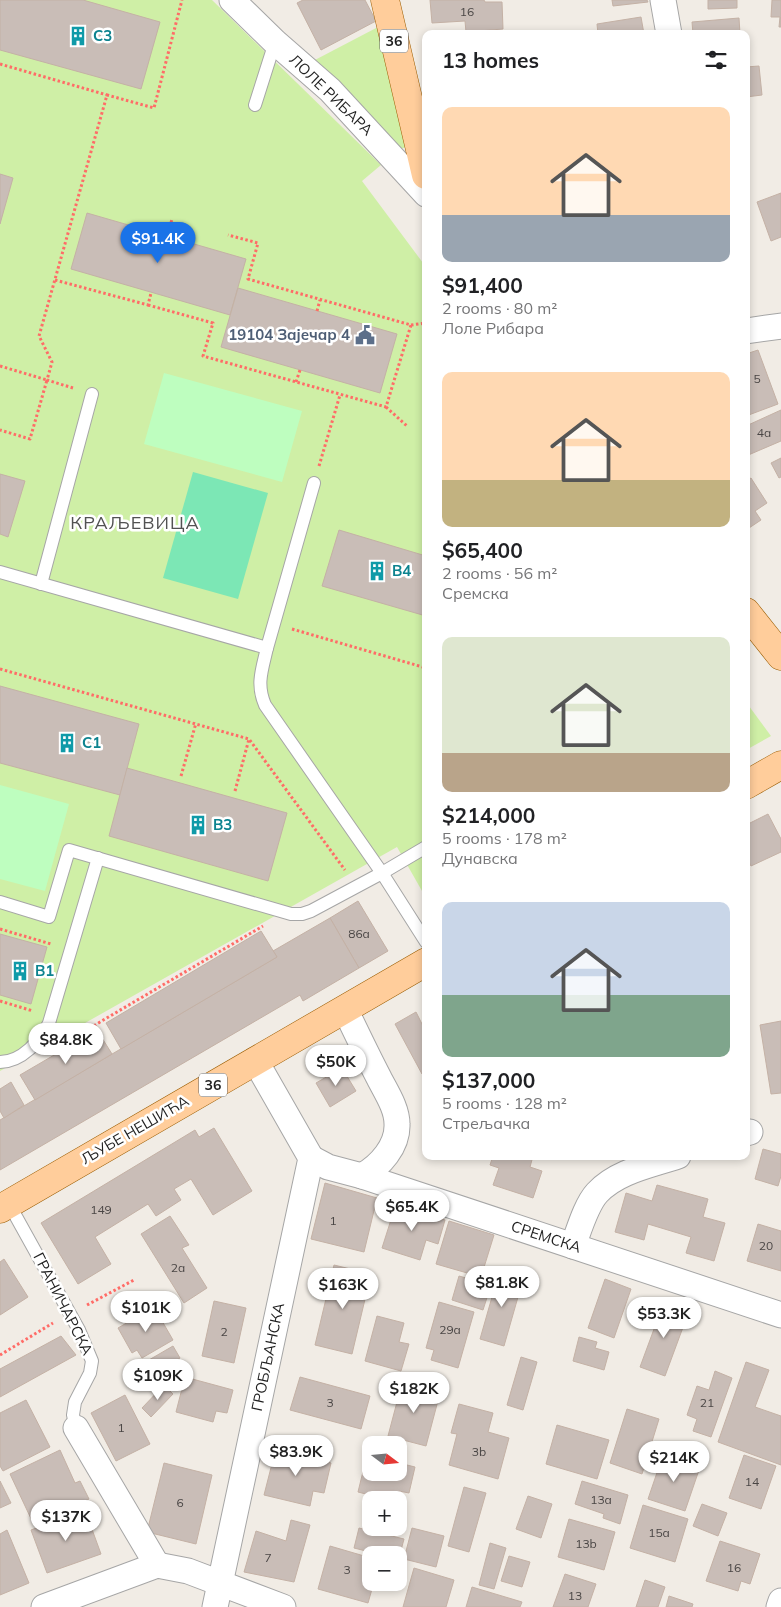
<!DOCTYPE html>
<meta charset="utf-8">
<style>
:root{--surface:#fff;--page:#f2f2f2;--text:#202124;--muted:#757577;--accent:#1a73e8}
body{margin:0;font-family:Mulish,sans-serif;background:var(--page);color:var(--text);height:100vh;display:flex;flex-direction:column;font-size:19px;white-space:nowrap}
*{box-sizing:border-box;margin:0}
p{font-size:16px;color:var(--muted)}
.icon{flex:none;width:28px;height:28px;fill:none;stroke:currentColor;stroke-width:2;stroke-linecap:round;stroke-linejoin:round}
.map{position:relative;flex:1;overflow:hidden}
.side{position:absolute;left:422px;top:30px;width:328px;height:1130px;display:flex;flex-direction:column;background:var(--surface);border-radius:10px;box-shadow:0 2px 8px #0003}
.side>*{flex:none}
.needle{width:32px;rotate:106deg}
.tools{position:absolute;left:362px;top:1436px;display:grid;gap:10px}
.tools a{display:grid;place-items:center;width:45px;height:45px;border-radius:10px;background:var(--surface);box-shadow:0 2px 8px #0003;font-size:25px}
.price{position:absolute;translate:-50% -42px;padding:0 11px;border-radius:18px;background:#fff;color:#222;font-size:16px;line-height:32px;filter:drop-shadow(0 1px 2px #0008)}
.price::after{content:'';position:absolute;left:50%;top:30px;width:15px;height:11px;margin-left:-8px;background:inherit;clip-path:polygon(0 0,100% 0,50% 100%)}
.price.selected{background:var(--accent);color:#fff}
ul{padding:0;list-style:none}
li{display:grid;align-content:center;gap:10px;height:265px;padding:0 20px}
li span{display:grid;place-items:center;height:155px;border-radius:10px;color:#555}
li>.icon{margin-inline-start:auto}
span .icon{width:90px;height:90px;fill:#fffc;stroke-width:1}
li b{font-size:21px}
h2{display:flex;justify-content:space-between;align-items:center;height:60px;padding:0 20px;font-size:21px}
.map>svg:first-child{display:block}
</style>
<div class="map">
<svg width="781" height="1607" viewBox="0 0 781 1607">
<rect width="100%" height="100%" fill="#f1ece5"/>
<!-- grass -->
<g fill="#cfefa6">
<polygon points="0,0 212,0 381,165 362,181 426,267 426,898 397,847 0,1071"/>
<polygon points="378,27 406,147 401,149 313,61"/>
<polygon points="746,702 771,736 746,750"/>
</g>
<!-- park -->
<g fill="#befebf">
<polygon points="164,373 302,411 282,482 144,444"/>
<polygon points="0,785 69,804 45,891 0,879"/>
</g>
<!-- pitch -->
<polygon fill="#7ce7b5" points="193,472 268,493 238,599 163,578"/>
<!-- building -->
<g fill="#c9bdb7" stroke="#c4b1a5">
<polygon points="0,0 83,0 160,22 141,89 0,50"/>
<polygon points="303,0 365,0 376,21 321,50 297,3"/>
<polygon points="430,0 484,0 485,2 502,2 503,29 466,32 465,21 432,23"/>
<polygon points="612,0 647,0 648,2 613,6"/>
<polygon points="708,0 737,0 737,8 708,9"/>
<polygon points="772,0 781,0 781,27 779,27 780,17 771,17"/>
<polygon points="641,17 644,34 598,34 597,24"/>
<polygon points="739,18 740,34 693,34 692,22"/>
<polygon points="759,66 762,95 746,97 746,67"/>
<polygon points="0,174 13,178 0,224"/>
<polygon points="781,193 781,237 771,241 757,202"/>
<polygon points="87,213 246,259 230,315 71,269"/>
<polygon points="238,288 397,334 380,393 221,347"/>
<polygon points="758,350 778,404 746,416 746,354"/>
<polygon points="781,410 781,441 746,456 746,426"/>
<polygon points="781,458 781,477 779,478 771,463"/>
<polygon points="0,474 25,481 8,537 0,534"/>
<polygon points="751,478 767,503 755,511 761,520 746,530 746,481"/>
<polygon points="339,530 426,556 426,616 322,586"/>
<polygon points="0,686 139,724 120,795 0,763"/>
<polygon points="127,768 287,813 268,881 109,836"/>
<polygon points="768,814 781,839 781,852 751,866 746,856 746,825"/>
<polygon points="358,901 388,951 359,968 330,918"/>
<polygon points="330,918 359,968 303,1001 300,995 0,1170 0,1120 277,957 273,951"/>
<polygon points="261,931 277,957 121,1049 106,1023"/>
<polygon points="0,934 47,947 31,1004 0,995"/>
<polygon points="416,1012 426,1032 426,1072 422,1074 395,1024"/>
<polygon points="781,1021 781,1093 771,1094 760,1025"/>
<polygon points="97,1030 112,1054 35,1100 20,1075"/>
<polygon points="342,1068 356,1091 330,1107 316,1083"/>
<polygon points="11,1082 24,1105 4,1118 0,1111 0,1089"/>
<polygon points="214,1128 252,1191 213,1215 191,1179 174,1189 181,1200 156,1216 148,1204 95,1237 111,1264 78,1284 41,1223 195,1130 199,1137"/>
<polygon points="763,1149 781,1154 781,1176 778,1186 755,1179"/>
<polygon points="493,1156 533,1156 530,1167 542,1171 533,1198 493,1185 499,1168 490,1165"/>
<polygon points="325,1183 377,1198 364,1252 311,1239"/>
<polygon points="657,1185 708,1199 703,1217 725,1223 714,1261 686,1253 691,1237 648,1224 644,1240 615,1232 626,1193 652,1201"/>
<polygon points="396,1204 445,1220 438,1244 426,1240 420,1260 382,1248"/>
<polygon points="170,1216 189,1245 182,1248 207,1288 184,1303 141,1234"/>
<polygon points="449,1221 494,1235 481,1277 436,1264"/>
<polygon points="758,1224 781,1231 781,1271 747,1261"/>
<polygon points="4,1259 28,1297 0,1315 0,1262"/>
<polygon points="334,1265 371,1274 352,1354 315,1345"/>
<polygon points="500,1269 524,1276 504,1346 480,1339"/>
<polygon points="459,1276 491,1285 483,1310 452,1300"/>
<polygon points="605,1279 631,1289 614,1338 588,1328"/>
<polygon points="214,1301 246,1308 234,1363 202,1356"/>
<polygon points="439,1302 474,1312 458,1368 431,1360 434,1350 426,1348"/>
<polygon points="664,1302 689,1311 665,1376 640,1367"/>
<polygon points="154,1307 173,1340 142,1358 137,1350 132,1353 118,1328"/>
<polygon points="377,1316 404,1323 399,1342 409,1344 401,1371 365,1361"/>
<polygon points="61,1336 76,1355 0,1397 0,1369"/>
<polygon points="579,1337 597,1342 595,1348 609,1352 604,1370 573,1361"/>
<polygon points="173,1346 180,1358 148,1376 142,1364"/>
<polygon points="521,1357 537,1362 523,1410 507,1405"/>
<polygon points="746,1362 769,1370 755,1407 781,1416 781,1465 718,1442"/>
<polygon points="715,1371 732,1378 711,1437 693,1431 697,1419 687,1415 697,1386 709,1390"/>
<polygon points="185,1377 233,1390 227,1413 216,1411 213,1422 176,1412"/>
<polygon points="300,1377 370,1396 361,1429 290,1410"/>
<polygon points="402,1383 440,1393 426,1446 388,1436"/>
<polygon points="164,1385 173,1394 151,1417 142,1408"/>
<polygon points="125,1395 150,1444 116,1461 91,1413"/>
<polygon points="26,1400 50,1447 3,1471 0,1466 0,1413"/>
<polygon points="459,1404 493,1413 488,1432 509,1438 498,1479 449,1465 457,1434 451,1433"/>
<polygon points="627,1409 659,1419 642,1474 610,1463"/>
<polygon points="557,1425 609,1440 597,1479 546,1464"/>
<polygon points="276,1448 331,1463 324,1493 313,1491 310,1506 264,1495"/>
<polygon points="60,1450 75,1483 80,1481 89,1499 34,1525 10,1474"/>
<polygon points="367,1455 371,1456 371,1472 399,1472 399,1463 415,1467 409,1493 399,1491 397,1500 389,1500 358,1492"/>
<polygon points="663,1455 700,1467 685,1511 648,1499"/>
<polygon points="744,1455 776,1466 761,1509 729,1498"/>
<polygon points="164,1463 212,1475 196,1544 147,1532"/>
<polygon points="0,1481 11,1503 0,1508"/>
<polygon points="582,1481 628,1495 620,1524 603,1518 604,1514 575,1504"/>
<polygon points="464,1487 486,1493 469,1552 448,1546"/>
<polygon points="528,1496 552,1504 541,1538 516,1529"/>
<polygon points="702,1504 727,1513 718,1536 693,1526"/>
<polygon points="643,1505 688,1519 675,1562 630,1548"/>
<polygon points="85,1510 101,1554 47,1573 31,1530"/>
<polygon points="569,1519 615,1532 604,1570 558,1557"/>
<polygon points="291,1520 310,1525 294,1582 244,1572 256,1531 286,1541"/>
<polygon points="359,1528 404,1539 399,1558 399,1555 382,1555 354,1548"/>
<polygon points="412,1528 444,1536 436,1567 404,1559"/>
<polygon points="7,1530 29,1583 0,1595 0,1534"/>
<polygon points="720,1541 760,1554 750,1584 741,1581 738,1591 706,1581"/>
<polygon points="490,1543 506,1548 494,1589 479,1585"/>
<polygon points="330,1546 371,1558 371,1582 374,1582 368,1603 318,1589"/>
<polygon points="509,1556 530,1562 522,1587 501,1581"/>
<polygon points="414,1568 454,1580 446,1607 403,1607"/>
<polygon points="565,1574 596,1584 588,1607 553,1607"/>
<polygon points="645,1580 665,1587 658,1607 636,1607"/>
<polygon points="472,1587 522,1602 520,1607 466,1607"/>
<polygon points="669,1596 693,1604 692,1607 666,1607"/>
</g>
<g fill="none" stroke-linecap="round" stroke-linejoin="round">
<defs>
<g id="service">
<polyline points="255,105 275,42"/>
<path d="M314 483 267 648C262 670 256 684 265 705L382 873 426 942"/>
<polyline points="0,572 267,648"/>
<polyline points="41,584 92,394"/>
<polyline points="0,902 49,917 69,850 291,914 302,914 311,911 382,873 426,847"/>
<path d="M0 1062C22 1062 41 1040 49 1023L98 858"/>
<polyline points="9,1204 79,1330 92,1361 90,1373 75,1402 73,1415 76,1428"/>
</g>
<g id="minor">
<polyline points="232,0 275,42 330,90 426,194"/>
<polyline points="663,0 669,34"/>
<polyline points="746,331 781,326"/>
<path d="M345 1009C356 1032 367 1055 379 1078 386 1092 397 1108 397 1124 398 1146 380 1166 362 1176"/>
<polyline points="746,1133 750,1132"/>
<polyline points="311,1158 328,1167 362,1176 781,1315"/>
<path d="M573 1246C579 1230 586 1205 597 1193 617 1171 652 1165 678 1156"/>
<polyline points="76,1428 157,1565"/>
<polyline points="44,1607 157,1565 188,1571 283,1607"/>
<polyline points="215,1607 311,1158 255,1060"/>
<polyline points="779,1607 781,1601"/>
</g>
<g id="primary">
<polyline points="385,0 426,175"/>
<polyline points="746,612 781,656"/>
<polyline points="746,785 781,765"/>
<polyline points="0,1209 426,962"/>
</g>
</defs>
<!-- service casing -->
<use href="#service" stroke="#a6a6a6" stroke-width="14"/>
<!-- minor casing -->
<use href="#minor" stroke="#a6a6a6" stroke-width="27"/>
<!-- primary casing -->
<use href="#primary" stroke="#9a5c00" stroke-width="29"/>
<!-- path -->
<g stroke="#ff6c67" stroke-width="3" stroke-dasharray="2.5 2.5" stroke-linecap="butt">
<polyline points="0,64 107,95"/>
<polyline points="167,237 172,219"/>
<polyline points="55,280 148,305 151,293"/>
<polyline points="148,305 213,323 203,356 386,407 411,325 248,279 258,243 228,235"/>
<polyline points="317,311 320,300"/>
<polyline points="411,325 426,323"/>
<polyline points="0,366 47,380 30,439 0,430"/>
<polyline points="296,382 300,370"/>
<polyline points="73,388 47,380 52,362 39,336 107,95 154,108 182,0"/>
<polyline points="386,407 407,426"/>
<polyline points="319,466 340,395"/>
<polyline points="292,629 426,668"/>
<polyline points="0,669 249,739 345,870"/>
<polyline points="181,776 196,723"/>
<polyline points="235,791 249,739"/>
<polyline points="0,929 51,944"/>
<polyline points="0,1001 33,1011"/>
<polyline points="60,1047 100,1022 263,926"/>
<polyline points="87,1305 134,1280"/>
<polyline points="0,1355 53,1323"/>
</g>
<!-- service -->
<use href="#service" stroke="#fff" stroke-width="12"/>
<!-- minor -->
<use href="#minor" stroke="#fff" stroke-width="25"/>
<!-- primary -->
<use href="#primary" stroke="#ffcd9b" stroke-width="28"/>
</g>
<!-- icons -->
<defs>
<symbol id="building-bare" viewBox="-9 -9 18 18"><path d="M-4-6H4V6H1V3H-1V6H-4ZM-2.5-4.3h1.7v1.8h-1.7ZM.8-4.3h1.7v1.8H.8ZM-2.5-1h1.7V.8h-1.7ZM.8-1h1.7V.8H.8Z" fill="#0f9aa8" stroke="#fff" stroke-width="2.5" paint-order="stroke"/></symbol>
<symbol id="civic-bare" viewBox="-9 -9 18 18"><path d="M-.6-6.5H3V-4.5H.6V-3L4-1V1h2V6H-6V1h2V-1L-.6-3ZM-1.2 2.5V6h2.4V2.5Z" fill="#5c6f8a" stroke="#fff" stroke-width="2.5" paint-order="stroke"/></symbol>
</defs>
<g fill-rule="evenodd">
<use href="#building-bare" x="64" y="22" width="28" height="28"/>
<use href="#civic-bare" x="351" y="321" width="28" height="28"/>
<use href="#building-bare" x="363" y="557" width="28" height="28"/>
<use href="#building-bare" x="53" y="729" width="28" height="28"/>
<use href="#building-bare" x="184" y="811" width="28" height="28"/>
<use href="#building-bare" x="6" y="957" width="28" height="28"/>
</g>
<g text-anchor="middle" stroke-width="5" stroke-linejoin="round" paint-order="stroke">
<!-- number labels -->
<g font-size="12" fill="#4a4645">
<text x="467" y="16">16</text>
<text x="757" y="383">5</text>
<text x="764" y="437">4a</text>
<text x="359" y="938">86a</text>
<text x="101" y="1214">149</text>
<text x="333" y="1225">1</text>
<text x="766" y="1250">20</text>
<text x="178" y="1272">2a</text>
<text x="450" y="1334">29a</text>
<text x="224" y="1336">2</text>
<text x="330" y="1407">3</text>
<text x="707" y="1407">21</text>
<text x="121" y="1432">1</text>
<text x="479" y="1456">3b</text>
<text x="752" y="1486">14</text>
<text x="601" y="1504">13a</text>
<text x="180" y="1507">6</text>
<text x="659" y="1537">15a</text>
<text x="586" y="1548">13b</text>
<text x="268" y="1562">7</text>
<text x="734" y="1572">16</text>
<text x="347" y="1574">3</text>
<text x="575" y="1600">13</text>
</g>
<!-- shield labels -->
<g fill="#fff" stroke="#626262" stroke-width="1">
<rect x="380" y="29.5" width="28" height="23" rx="4"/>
<rect x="199" y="1073.5" width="28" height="23" rx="4"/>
</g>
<g font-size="14" font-weight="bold" fill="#1f1f1f">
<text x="394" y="46">36</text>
<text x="213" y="1090">36</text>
</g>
<!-- culture labels -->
<g font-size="15" font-weight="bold" fill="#0d838f" stroke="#fff" text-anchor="start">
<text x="93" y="41">C3</text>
<text x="392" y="576">B4</text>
<text x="82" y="748">C1</text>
<text x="213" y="830">B3</text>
<text x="35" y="976">B1</text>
</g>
<!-- street labels -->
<g font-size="15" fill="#1f1f1f" stroke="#fff">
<text transform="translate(331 95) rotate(44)" y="5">ЛОЛЕ РИБАРА</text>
<text transform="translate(135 1130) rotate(-30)" y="5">ЉУБЕ НЕШИЋА</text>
<text transform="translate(546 1237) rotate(18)" y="5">СРЕМСКА</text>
<text transform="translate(63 1304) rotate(63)" y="5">ГРАНИЧАРСКА</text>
<text transform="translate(268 1357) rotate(-78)" y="5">ГРОБЉАНСКА</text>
</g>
<!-- service labels -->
<g font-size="15" font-weight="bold" fill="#4e5e75" stroke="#fff" text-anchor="end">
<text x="350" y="340">19104 Зајечар 4</text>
</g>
<!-- quarter labels -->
<g font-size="18" letter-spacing="1" fill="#525252" stroke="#fff">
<text x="135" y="529">КРАЉЕВИЦА</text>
</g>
</g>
</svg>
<div class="tools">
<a><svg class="needle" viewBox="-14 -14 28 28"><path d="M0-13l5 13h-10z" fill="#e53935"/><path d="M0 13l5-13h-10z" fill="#757577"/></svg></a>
<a>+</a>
<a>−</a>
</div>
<b class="price selected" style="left:158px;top:264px">$91.4K</b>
<b class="price" style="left:66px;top:1065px">$84.8K</b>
<b class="price" style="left:336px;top:1087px">$50K</b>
<b class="price" style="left:412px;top:1232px">$65.4K</b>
<b class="price" style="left:502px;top:1308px">$81.8K</b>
<b class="price" style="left:343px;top:1310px">$163K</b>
<b class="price" style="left:146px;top:1333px">$101K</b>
<b class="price" style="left:664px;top:1339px">$53.3K</b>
<b class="price" style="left:158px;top:1401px">$109K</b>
<b class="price" style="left:414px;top:1414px">$182K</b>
<b class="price" style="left:296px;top:1477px">$83.9K</b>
<b class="price" style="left:674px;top:1483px">$214K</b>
<b class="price" style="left:66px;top:1542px">$137K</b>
<section class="side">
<h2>13 homes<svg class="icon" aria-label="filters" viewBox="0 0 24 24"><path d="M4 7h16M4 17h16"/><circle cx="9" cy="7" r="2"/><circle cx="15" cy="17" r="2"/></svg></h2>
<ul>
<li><span style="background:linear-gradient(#ffd9b3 70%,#9aa5b1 0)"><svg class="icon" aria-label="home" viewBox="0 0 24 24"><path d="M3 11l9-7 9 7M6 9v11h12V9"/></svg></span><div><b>$91,400</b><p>2 rooms · 80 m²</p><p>Лоле Рибара</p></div></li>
<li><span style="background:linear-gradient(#ffd9b3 70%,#c2b280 0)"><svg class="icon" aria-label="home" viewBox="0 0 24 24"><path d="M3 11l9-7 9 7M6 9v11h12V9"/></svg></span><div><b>$65,400</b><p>2 rooms · 56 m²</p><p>Сремска</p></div></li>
<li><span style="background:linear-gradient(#dfe7d0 75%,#b9a48a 0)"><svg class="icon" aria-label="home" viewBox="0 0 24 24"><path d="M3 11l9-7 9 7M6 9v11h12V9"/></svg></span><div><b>$214,000</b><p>5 rooms · 178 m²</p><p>Дунавска</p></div></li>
<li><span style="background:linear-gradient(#c9d6e8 60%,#7fa58c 0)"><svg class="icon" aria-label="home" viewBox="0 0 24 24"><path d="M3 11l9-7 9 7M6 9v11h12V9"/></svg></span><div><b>$137,000</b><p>5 rooms · 128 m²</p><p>Стрељачка</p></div></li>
</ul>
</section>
</div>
